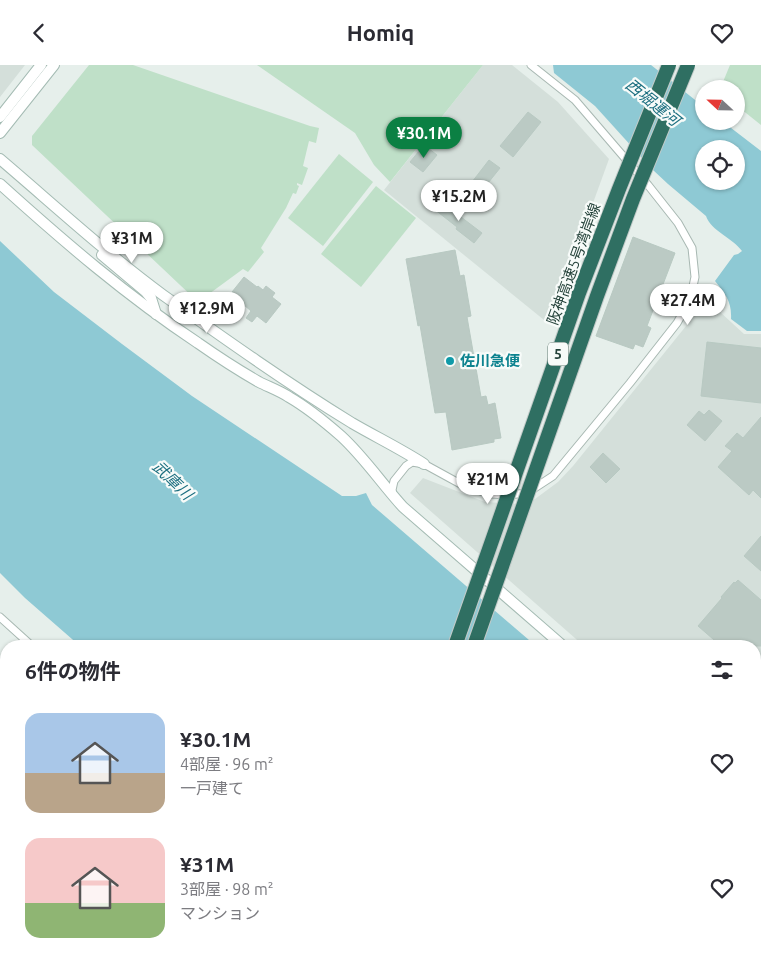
<!DOCTYPE html>
<html lang="ja">
<meta charset="utf-8">
<style>
:root{--surface:#fff;--page:#f2f2f3;--text:#2b2b33;--muted:#7c7c81;--accent:#0b8043}
body{margin:0;font-family:Ubuntu,"Noto Sans JP",sans-serif;background:var(--page);color:var(--text);height:100vh;display:flex;flex-direction:column;font-size:19px;white-space:nowrap}
*{box-sizing:border-box;margin:0}
p{font-size:16px;color:var(--muted)}
.icon{flex:none;width:28px;height:28px;fill:none;stroke:currentColor;stroke-width:2;stroke-linecap:round;stroke-linejoin:round}
.map{position:relative;flex:1;overflow:hidden}
.details{position:absolute;left:0px;top:575px;width:761px;height:320px;display:flex;flex-direction:column;background:var(--surface);border-radius:20px 20px 0 0;box-shadow:0 1px 4px #0004}
.details>*{flex:none}
.needle{width:32px;rotate:292deg}
.tools{position:absolute;left:695px;top:15px;display:grid;gap:10px}
.tools a{display:grid;place-items:center;width:50px;height:50px;border-radius:50%;background:var(--surface);box-shadow:0 1px 4px #0004;font-size:25px}
.price{position:absolute;translate:-50% -42px;padding:0 11px;border-radius:18px;background:#fff;color:#222;font-size:16px;line-height:32px;filter:drop-shadow(0 1px 2px #0008)}
.price::after{content:'';position:absolute;left:50%;top:30px;width:15px;height:11px;margin-left:-8px;background:inherit;clip-path:polygon(0 0,100% 0,50% 100%)}
.price.on{background:var(--accent);color:#fff}
ul{padding:0;list-style:none}
li{display:flex;align-items:center;gap:15px;height:125px;padding:0 25px}
li span{display:grid;place-items:center;flex:none;width:140px;height:100px;border-radius:15px;color:#555}
li>.icon{margin-inline-start:auto}
span .icon{width:60px;height:60px;fill:#fffc;stroke-width:1}
li b{font-size:21px}
h2{display:flex;justify-content:space-between;align-items:center;height:60px;padding:0 25px;font-size:21px}
header{display:flex;justify-content:space-between;align-items:center;height:65px;padding:0 25px;background:var(--surface);font-size:22px;font-weight:700}
.map>svg:first-child{display:block}
</style>
<header><svg class="icon" aria-label="back" viewBox="0 0 24 24"><path d="M15 5l-7 7 7 7"/></svg>Homiq<svg class="icon" aria-label="heart" viewBox="0 0 24 24"><path d="M12 20l-8-8c-3-5 5-10 8-4 3-6 11-1 8 4z"/></svg></header>
<div class="map">
<svg width="761" height="895" viewBox="0 0 761 895">
<rect width="100%" height="100%" fill="#e6efeb"/>
<!-- built -->
<g fill="#d4dfda">
<polygon points="0,0 25,0 0,32"/>
<polygon points="483,0 512,0 558,37 609,94 549,259 384,125"/>
<polygon points="707,235 744,269 761,269 761,737 755,732 755,581 584,581 410,428 423,413 485,437 518,439 535,434 558,417 573,401"/>
<polygon points="71,889 220,889 193,895 73,895"/>
</g>
<!-- green -->
<g fill="#bfe0c8">
<polygon points="89,0 133,0 310,61 319,63 316,78 309,76 303,101 308,103 302,120 297,118 297,120 299,121 296,129 293,128 286,143 261,183 264,187 248,207 243,204 198,237 32,80 32,71"/>
<polygon points="257,0 483,0 390,117 374,100 355,68"/>
<polygon points="730,0 761,0 761,60 736,40 736,24 720,24"/>
<polygon points="339,89 373,117 323,181 288,153"/>
<polygon points="376,121 416,153 361,222 321,189"/>
</g>
<!-- water -->
<g fill="#8ec9d4" fill-rule="evenodd">
<path d="M553 0H651L704 42V56H722L761 86V266H747L731 254C732 236 725 229 715 216L734 190 738 189 742 186C733 173 711 166 706 151L668 119 653 105 595 41 554 8ZM704 84H736V116H704Z"/>
<polygon points="0,176 54,227 122,279 192,331 342,431 356,431 366,428 372,440 536,581 80,581 25,533 0,508"/>
<polygon points="755,772 761,778 761,895 350,895 347,892 356,889 755,889"/>
</g>
<!-- building -->
<g fill="#bbcac4" stroke="#b8c9c2">
<polygon points="528,47 541,57 513,92 500,81"/>
<polygon points="424,80 437,90 423,107 410,97"/>
<polygon points="489,95 500,103 472,138 462,130"/>
<polygon points="440,136 482,168 474,178 456,164 457,162 434,144"/>
<polygon points="633,172 675,188 647,261 651,263 643,282 635,279 633,284 596,271"/>
<polygon points="455,185 460,211 464,210 471,251 467,252 481,332 486,331 488,340 495,338 501,373 494,374 494,377 452,385 446,347 435,348 420,260 418,261 406,194"/>
<polygon points="244,212 257,222 258,221 263,225 266,221 275,228 272,232 281,239 266,258 257,251 252,257 246,253 251,246 243,239 245,237 232,227"/>
<polygon points="707,277 761,283 761,338 701,331"/>
<polygon points="709,345 722,356 705,376 687,360 699,346 704,350"/>
<polygon points="761,352 761,433 753,425 749,430 718,402 732,386 725,381 737,368 743,373"/>
<polygon points="603,388 620,404 606,418 590,402"/>
<polygon points="761,471 761,506 744,491"/>
<polygon points="738,515 761,535 761,581 721,581 698,561 722,533 721,532 734,517 735,518"/>
</g>
<g fill="none" stroke-linecap="round" stroke-linejoin="round">
<defs>
<g id="street">
<polyline points="393,429 392,425 394,416 406,401 412,397 424,399 466,422 491,429 508,430 527,428 553,411 630,318 677,258 690,235 695,212 692,183 678,158 648,120 575,35 531,0"/>
<polyline points="0,552 32,581"/>
<polyline points="0,753 6,752"/>
<polyline points="59,889 61,895"/>
</g>
<g id="secondary">
<polyline points="0,52 41,0"/>
<polyline points="0,68 54,0"/>
<path d="M0 94C54 140 106 188 163 230 225 274 287 318 352 358 376 372 401 384 424 399"/>
<path d="M0 119C63 176 127 231 198 278 218 292 238 305 259 317 269 322 280 326 289 332 308 343 325 357 341 371 364 392 382 419 403 442L563 581"/>
<polyline points="102,190 146,227 151,233 156,249"/>
<polyline points="755,749 761,755"/>
</g>
<g id="highway">
<polyline points="317,895 320,889"/>
<polyline points="337,895 340,889"/>
</g>
</defs>
<!-- street casing -->
<use href="#street" stroke="#a8b8b2" stroke-width="9"/>
<!-- secondary casing -->
<use href="#secondary" stroke="#a4bbb3" stroke-width="12"/>
<!-- highway casing -->
<use href="#highway" stroke="#c2cac8" stroke-width="16"/>
<!-- street -->
<use href="#street" stroke="#fff" stroke-width="7"/>
<!-- secondary -->
<use href="#secondary" stroke="#fff" stroke-width="10"/>
<!-- highway -->
<use href="#highway" stroke="#2f6f62" stroke-width="14"/>
<defs>
<g id="highway-bridge">
<polyline points="455,581 579,228 619,124 669,0"/>
<polyline points="474,581 597,231 633,134 688,0"/>
</g>
</defs>
<!-- highway-bridge casing -->
<use href="#highway-bridge" stroke="#c2cac8" stroke-width="16" stroke-linecap="butt"/>
<!-- highway-bridge -->
<use href="#highway-bridge" stroke="#2f6f62" stroke-width="14"/>
</g>
<!-- markers -->
<circle fill="#0f9aa8" stroke="#f7fbf9" stroke-width="2" cx="450" cy="296" r="5"/>
<g text-anchor="middle" stroke-width="4.5" stroke-linejoin="round" paint-order="stroke">
<!-- shield labels -->
<rect fill="#f7fbf9" stroke="#637a73" stroke-width="1" x="548" y="277.5" width="20" height="23" rx="4"/>
<g font-size="14" font-weight="bold" fill="#24423a">
<text x="558" y="294">5</text>
</g>
<!-- street labels -->
<g font-size="15" fill="#24423a" stroke="#f7fbf9">
<text transform="translate(574 199) rotate(-70)" y="5">阪神高速5号湾岸線</text>
</g>
<!-- culture labels -->
<g font-size="15" font-weight="bold" fill="#0d838f" stroke="#f7fbf9" text-anchor="start">
<text x="460" y="301">佐川急便</text>
</g>
<!-- water labels -->
<g font-size="16" font-style="italic" fill="#1c6f80" stroke="#f7fbf9">
<text transform="translate(653 37) rotate(39)" y="6">西堀運河</text>
<text transform="translate(173 415) rotate(44)" y="6">武庫川</text>
</g>
</g>
</svg>
<div class="tools">
<a><svg class="needle" viewBox="-14 -14 28 28"><path d="M0-13l5 13h-10z" fill="#e53935"/><path d="M0 13l5-13h-10z" fill="#7c7c81"/></svg></a>
<a><svg class="icon" aria-label="locate" viewBox="0 0 24 24"><circle cx="12" cy="12" r="6"/><path d="M12 2v4M12 18v4M2 12h4M18 12h4"/></svg></a>
</div>
<b class="price on" style="left:424px;top:94px">¥30.1M</b>
<b class="price" style="left:459px;top:157px">¥15.2M</b>
<b class="price" style="left:132px;top:199px">¥31M</b>
<b class="price" style="left:688px;top:261px">¥27.4M</b>
<b class="price" style="left:207px;top:269px">¥12.9M</b>
<b class="price" style="left:488px;top:440px">¥21M</b>
<section class="details">
<h2>6件の物件<svg class="icon" aria-label="filters" viewBox="0 0 24 24"><path d="M4 7h16M4 17h16"/><circle cx="9" cy="7" r="2"/><circle cx="15" cy="17" r="2"/></svg></h2>
<ul>
<li><span style="background:linear-gradient(#a9c7e8 60%,#b9a48a 0)"><svg class="icon" aria-label="home" viewBox="0 0 24 24"><path d="M3 11l9-7 9 7M6 9v11h12V9"/></svg></span><div><b>¥30.1M</b><p>4部屋 · 96 m²</p><p>一戸建て</p></div><svg class="icon" aria-label="heart" viewBox="0 0 24 24"><path d="M12 20l-8-8c-3-5 5-10 8-4 3-6 11-1 8 4z"/></svg></li>
<li><span style="background:linear-gradient(#f6c9c9 65%,#8fb573 0)"><svg class="icon" aria-label="home" viewBox="0 0 24 24"><path d="M3 11l9-7 9 7M6 9v11h12V9"/></svg></span><div><b>¥31M</b><p>3部屋 · 98 m²</p><p>マンション</p></div><svg class="icon" aria-label="heart" viewBox="0 0 24 24"><path d="M12 20l-8-8c-3-5 5-10 8-4 3-6 11-1 8 4z"/></svg></li>
</ul>
</section>
</div>
